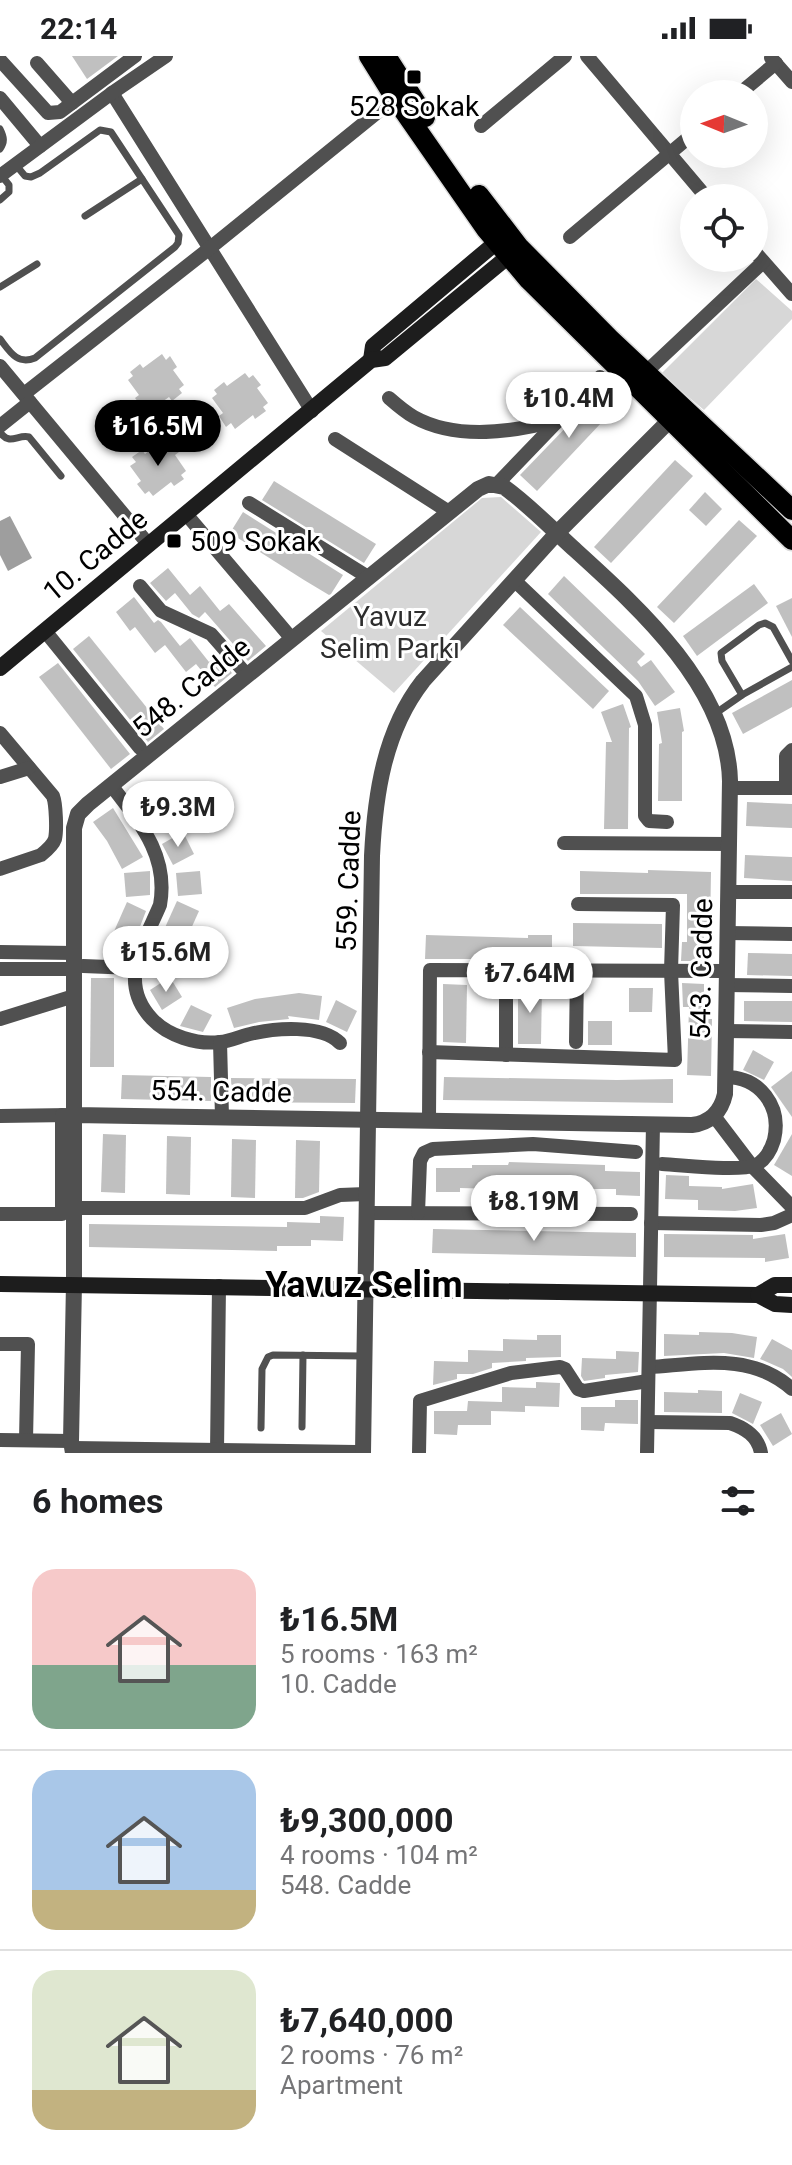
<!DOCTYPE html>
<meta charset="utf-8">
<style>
:root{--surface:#fff;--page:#f6f6f6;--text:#202124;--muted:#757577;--line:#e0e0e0;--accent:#000}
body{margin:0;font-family:Roboto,sans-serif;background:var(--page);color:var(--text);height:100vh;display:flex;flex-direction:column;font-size:30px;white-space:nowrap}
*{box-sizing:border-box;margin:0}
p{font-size:26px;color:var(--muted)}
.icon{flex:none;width:44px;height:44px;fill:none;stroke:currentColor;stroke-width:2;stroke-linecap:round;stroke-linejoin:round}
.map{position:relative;height:1397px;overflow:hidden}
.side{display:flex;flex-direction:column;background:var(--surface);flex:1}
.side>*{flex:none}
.needle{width:52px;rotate:271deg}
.controls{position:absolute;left:680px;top:24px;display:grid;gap:16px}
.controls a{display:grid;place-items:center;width:88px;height:88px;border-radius:50%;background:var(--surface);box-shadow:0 8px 32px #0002;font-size:40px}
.price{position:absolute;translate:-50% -68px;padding:0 18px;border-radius:28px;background:#fff;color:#222;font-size:26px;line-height:52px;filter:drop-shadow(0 2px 4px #0008)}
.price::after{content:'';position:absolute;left:50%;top:48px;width:24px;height:18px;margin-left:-12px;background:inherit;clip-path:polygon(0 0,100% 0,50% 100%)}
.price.selected{background:var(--accent);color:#fff}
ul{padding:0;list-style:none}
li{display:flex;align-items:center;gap:24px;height:200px;padding:0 32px}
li+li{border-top:2px solid var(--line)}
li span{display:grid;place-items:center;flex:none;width:224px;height:160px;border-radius:24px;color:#555}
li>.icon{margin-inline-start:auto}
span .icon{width:96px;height:96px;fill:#fffc;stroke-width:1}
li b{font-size:34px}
h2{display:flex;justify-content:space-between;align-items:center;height:96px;padding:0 32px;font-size:34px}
.status{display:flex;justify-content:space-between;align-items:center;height:56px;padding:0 40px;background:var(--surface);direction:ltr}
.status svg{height:22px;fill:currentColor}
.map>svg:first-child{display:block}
</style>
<div class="status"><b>22:14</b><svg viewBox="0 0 49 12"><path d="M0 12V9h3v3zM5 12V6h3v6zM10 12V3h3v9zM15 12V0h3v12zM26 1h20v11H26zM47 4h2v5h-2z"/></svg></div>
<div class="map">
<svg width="792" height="1397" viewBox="0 0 792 1397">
<rect width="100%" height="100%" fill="#fff"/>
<!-- green -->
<g fill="#d7d7d7">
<polygon points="756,223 792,255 792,263 704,354 661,318"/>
<polygon points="501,441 541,476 394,637 321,575 482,442"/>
</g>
<!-- water -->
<polygon fill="#9e9e9e" points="10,460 32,502 8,515 0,499 0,465"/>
<!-- building -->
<g fill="#c0c0c0">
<polygon points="72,0 118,0 87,23"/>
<polygon points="162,298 166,304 170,300 177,311 173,314 184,329 179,333 182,337 172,345 169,341 151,354 147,349 143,352 135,342 139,339 128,324 133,320 130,316 140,308 143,312"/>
<polygon points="245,317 249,322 253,319 261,329 257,332 268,347 263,351 266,355 255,363 253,359 235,373 231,367 226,371 219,360 223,357 212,342 217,338 214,334 224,326 227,330"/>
<polygon points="603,333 619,348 537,435 520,419"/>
<polygon points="164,384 168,389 172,386 179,396 175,399 186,415 181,419 184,423 174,430 171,426 153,440 149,435 145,438 137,428 141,425 130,410 136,406 132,401 142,394 145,398"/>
<polygon points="675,404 693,420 611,507 594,491"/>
<polygon points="274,425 376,488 364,507 262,444"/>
<polygon points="705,436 722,453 706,470 689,454"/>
<polygon points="243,456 343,519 331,538 329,539 304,524 230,477"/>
<polygon points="739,464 757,480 674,567 657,551"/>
<polygon points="168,512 190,539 200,530 220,555 229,548 266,590 248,605 205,556 199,562 192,558 175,537 166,545 150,527"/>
<polygon points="564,520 645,598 637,606 641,611 651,604 675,636 655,650 638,625 548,538"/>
<polygon points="754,528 768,547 697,600 683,580"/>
<polygon points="134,541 154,567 158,564 161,566 180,590 190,582 209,606 217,600 232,617 215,631 196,608 186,616 165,589 155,597 135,571 130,575 116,556"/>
<polygon points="792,542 792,581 776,550"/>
<polygon points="520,551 609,635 593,653 503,569"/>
<polygon points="89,580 164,673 148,686 73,593"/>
<polygon points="58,607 130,698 111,713 39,621"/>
<polygon points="792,624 792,651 743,678 732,657"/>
<polygon points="623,648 631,671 629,672 628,773 604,773 606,686 612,686 601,656"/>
<polygon points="680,652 684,675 682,676 682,745 658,745 659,688 662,687 657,656"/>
<polygon points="747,746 792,748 792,772 746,770"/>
<polygon points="113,752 143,801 122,813 107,785 93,766"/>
<polygon points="183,776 194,798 173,809 162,788"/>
<polygon points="745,799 792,801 792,825 744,822"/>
<polygon points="648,814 711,816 710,875 704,875 704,905 681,905 682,886 687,886 687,838 580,838 580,815 648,817"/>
<polygon points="150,815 150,839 126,841 124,817"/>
<polygon points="200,815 202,838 178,840 176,817"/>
<polygon points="177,845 199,855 176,906 154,896"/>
<polygon points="127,846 146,855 128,902 111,901 104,898"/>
<polygon points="573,867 662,868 662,892 573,890"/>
<polygon points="426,879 528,882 528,879 552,879 552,903 425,903"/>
<polygon points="748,897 792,898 792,920 747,919"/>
<polygon points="91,922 114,922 114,1011 90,1011"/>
<polygon points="167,923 171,923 182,941 162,954 150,934"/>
<polygon points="682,927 704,928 704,963 712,963 711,1020 687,1019 689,951 683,951"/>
<polygon points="443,928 467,929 466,987 443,986"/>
<polygon points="518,929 542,930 541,988 518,988"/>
<polygon points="629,932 653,932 652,956 629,956"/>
<polygon points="299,937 322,940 319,964 288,960 289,963 259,966 234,972 227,952 255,943"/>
<polygon points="336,944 357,955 347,976 326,966"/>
<polygon points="744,945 792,945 792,966 744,965"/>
<polygon points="191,949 212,959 203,976 180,970"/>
<rect x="588" y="965" width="24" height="24"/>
<polygon points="753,994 774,1006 764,1024 743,1014"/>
<polygon points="792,1015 792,1061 771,1031"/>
<polygon points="122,1019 211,1021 211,1045 121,1043"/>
<polygon points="444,1021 617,1024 673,1023 673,1047 443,1044"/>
<polygon points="231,1022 356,1023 355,1047 232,1046"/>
<polygon points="103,1078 126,1079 125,1137 101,1136"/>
<polygon points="792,1078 792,1120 774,1109"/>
<polygon points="167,1080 191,1081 190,1139 166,1138"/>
<polygon points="232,1083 256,1084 255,1142 231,1141"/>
<polygon points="296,1084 320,1085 319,1136 303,1142 295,1142"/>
<polygon points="509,1106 605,1109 605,1115 640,1116 640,1140 616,1139 616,1133 580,1133 580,1131 495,1129 495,1133 460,1132 460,1136 436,1136 436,1112 472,1112 472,1109 508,1109"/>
<polygon points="666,1119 689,1120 689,1130 722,1131 722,1133 753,1128 757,1152 735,1155 698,1154 698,1144 665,1143"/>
<polygon points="320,1160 344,1161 343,1185 311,1184 311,1190 277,1190 277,1195 89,1191 89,1168 287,1171 287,1166 320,1167"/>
<polygon points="433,1173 636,1177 636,1201 432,1197"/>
<polygon points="664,1178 753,1179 753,1183 785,1178 789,1202 765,1206 765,1202 664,1201"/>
<polygon points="699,1276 732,1277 757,1281 754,1302 724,1297 664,1300 664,1278 699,1279"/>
<polygon points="537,1279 561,1279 561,1301 526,1302 526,1305 492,1307 492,1312 473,1318 457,1318 457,1323 433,1329 434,1305 468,1306 468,1294 503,1295 503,1283 537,1284"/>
<polygon points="772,1283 792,1294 792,1321 783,1313 760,1303"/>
<polygon points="616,1295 639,1296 638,1316 605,1319 605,1322 584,1325 581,1320 582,1302 616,1303"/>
<polygon points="536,1326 560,1327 559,1351 525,1350 525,1356 491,1355 491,1369 458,1369 457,1379 434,1378 434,1355 467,1355 468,1345 502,1346 502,1331 536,1332"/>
<polygon points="698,1334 722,1335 722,1357 664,1356 664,1336 698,1337"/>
<polygon points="740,1337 762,1346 753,1368 732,1357"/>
<polygon points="615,1344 638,1344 638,1368 605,1367 604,1375 581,1374 581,1351 615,1351"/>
<polygon points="781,1357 792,1378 773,1390 760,1369"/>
</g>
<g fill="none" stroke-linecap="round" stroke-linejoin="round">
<defs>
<g id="primary">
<polyline points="369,0 395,42 486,173 529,224 792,484"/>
<polyline points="386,0 425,61"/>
<polyline points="479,139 519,191 610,283 792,454"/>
</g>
</defs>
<!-- primary casing -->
<use href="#primary" stroke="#dbdbdb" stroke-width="23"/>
<!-- service -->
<g stroke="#505050" stroke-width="7">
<path d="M0 73C4 81 5 86 0 93"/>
<polyline points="0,144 9,136 9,129 1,119"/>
<polyline points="85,160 142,123"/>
<polyline points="0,231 37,208"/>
<path d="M0 283C10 296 17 309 35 302L175 191 178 187 179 179 111 76 100 74 40 117 31 121 25 120 15 108"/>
<path d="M0 376C9 390 18 378 29 381L61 420"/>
<polyline points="742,639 722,605 721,597 759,569 765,567 773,571 792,605"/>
<polyline points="716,657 742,639 792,611"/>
<polyline points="302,1371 303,1299"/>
<polyline points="261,1372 262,1313 268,1301 273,1299 364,1300"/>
</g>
<!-- minor -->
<g stroke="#505050" stroke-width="14">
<polyline points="587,0 707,142"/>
<polyline points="771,2 792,26"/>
<polyline points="0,4 48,57 60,56 135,0"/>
<polyline points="37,7 72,47"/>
<polyline points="112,37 312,355"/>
<polyline points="739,38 776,7"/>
<polyline points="0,42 40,90"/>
<polyline points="481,70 565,0"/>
<polyline points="0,120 112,37 166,0"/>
<polyline points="570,181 694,77"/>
<polyline points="754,195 792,238"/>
<polyline points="0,310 149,489"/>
<polyline points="646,316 763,206"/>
<polyline points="24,338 210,192 395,42"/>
<path d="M389 342C397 349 405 356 414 361 457 385 514 376 559 364"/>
<polyline points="0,370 30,346"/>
<polyline points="335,383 449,456"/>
<polyline points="497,428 600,321"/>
<polyline points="249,447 368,521"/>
<polyline points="186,458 292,583"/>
<polyline points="515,525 636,640 645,669 645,760 649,765 667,766"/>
<polyline points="140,530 161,555 211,578 247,619"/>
<polyline points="45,575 140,692"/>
<path d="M0 677 53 740C56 748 57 774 55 783 53 789 46 795 41 799L0 813"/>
<polyline points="0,721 29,712"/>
<path d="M111 729C139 766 169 799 160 849 144 887 117 926 152 963 168 980 197 989 220 986 230 985 241 980 250 978 275 972 321 968 340 987"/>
<polyline points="730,732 792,732"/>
<polyline points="786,732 786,700 792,694"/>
<polyline points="564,787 729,788"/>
<polyline points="728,836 792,836"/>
<polyline points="727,877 792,878"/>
<polyline points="0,896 74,897"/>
<polyline points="83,910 134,912"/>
<polyline points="0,913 74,913"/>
<polyline points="506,914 506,999"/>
<polyline points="726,929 792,930"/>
<polyline points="0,963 74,940"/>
<polyline points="726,975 792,976"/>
<polyline points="220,986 222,1061"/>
<polyline points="576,986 577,914"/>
<polyline points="429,996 675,1004 671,915 673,849 578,848"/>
<polyline points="0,1060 70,1059"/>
<polyline points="714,1060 752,1110 792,1151"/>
<polyline points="429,1064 430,914 727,915"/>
<path d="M662 1108C684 1109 738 1116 756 1109 765 1104 771 1094 774 1084 782 1050 760 1021 725 1021"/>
<polyline points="74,1152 305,1152 340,1139 366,1138"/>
<polyline points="366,1157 631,1158"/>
<polyline points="418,1157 420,1105 424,1097 433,1093 533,1088 636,1096"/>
<polyline points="0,1158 62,1158 62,1059"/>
<polyline points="651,1167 761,1169 774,1167 792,1159"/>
<polyline points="0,1288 28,1288 26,1384"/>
<path d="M649 1311C699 1308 751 1296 792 1333"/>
<path d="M648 1366 730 1367C745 1372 758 1380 761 1397"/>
<polyline points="0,1384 71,1385"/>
<polyline points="217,1395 219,1230"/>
<polyline points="419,1397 420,1345 511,1317 560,1311 565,1313 578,1333 584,1335 648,1325"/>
<polyline points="647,1397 653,1068"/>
</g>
<!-- tertiary -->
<g stroke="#505050" stroke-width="16">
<polyline points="73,1393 356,1397"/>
<path d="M73 1397 71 1385 74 1227V772L78 758 88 748 478 433 489 428 504 431C529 449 551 472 573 492 638 551 728 631 730 725L725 1038C721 1056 710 1067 692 1069L74 1059"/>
<path d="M363 1397 372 800C375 739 384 675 423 625L557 477 670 364"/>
</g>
<!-- secondary -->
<g stroke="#1d1d1d" stroke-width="16">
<polyline points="371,304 373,290 505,179"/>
<polyline points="0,612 371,304 385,302 516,194"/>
<polyline points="0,1228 758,1239"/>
<polyline points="792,1229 775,1229 758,1239 775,1248 792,1249"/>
</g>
<!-- primary -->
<use href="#primary" stroke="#000" stroke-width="20"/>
</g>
<!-- markers -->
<g fill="#000" stroke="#fff" stroke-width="3">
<rect x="406" y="13" width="16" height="16" rx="4"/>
<rect x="166" y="477" width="16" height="16" rx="4"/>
</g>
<g text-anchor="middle" stroke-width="6" stroke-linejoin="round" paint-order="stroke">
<!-- poi labels -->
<g font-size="28" fill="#000" stroke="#fff">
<text x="414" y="60">528 Sokak</text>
<text x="190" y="495" text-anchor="start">509 Sokak</text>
</g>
<!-- street labels -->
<g font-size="28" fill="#000" stroke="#fff">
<text transform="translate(95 499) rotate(-40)" y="10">10. Cadde</text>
<text transform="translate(191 631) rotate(-39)" y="10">548. Cadde</text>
<text transform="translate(348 825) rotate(-88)" y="10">559. Cadde</text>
<text transform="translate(701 913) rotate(-89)" y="10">543. Cadde</text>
<text transform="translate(221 1035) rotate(1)" y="10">554. Cadde</text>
</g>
<!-- park labels -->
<g font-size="28" fill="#2e2e2e" stroke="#fff">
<text x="390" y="570">Yavuz<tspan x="390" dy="32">Selim Parkı</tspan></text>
</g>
<!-- district labels -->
<g font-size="36" font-weight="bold" fill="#000" stroke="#fff">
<text x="364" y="1241">Yavuz Selim</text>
</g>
</g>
</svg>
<div class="controls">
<a><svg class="needle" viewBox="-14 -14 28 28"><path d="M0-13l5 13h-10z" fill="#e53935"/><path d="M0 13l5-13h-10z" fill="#757577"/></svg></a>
<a><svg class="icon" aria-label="locate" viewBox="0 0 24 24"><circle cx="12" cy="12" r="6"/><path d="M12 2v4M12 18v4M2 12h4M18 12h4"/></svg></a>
</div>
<b class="price" style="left:569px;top:384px">₺10.4M</b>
<b class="price selected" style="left:158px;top:412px">₺16.5M</b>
<b class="price" style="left:178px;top:793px">₺9.3M</b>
<b class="price" style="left:166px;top:938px">₺15.6M</b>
<b class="price" style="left:530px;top:959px">₺7.64M</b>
<b class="price" style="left:534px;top:1187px">₺8.19M</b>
</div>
<section class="side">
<h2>6 homes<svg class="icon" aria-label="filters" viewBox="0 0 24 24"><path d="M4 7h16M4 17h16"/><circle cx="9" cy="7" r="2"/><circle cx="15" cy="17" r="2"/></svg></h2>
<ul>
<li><span style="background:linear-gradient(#f6c9c9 60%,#7fa58c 0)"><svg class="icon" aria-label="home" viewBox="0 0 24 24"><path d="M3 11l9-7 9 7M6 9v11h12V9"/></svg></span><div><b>₺16.5M</b><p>5 rooms · 163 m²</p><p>10. Cadde</p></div></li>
<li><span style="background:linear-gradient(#a9c7e8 75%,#c2b280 0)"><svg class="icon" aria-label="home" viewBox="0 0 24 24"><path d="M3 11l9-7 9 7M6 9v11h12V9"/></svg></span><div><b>₺9,300,000</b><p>4 rooms · 104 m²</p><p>548. Cadde</p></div></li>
<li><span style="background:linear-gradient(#dfe7d0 75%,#c2b280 0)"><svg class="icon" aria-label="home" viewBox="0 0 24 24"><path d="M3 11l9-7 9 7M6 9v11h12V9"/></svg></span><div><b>₺7,640,000</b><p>2 rooms · 76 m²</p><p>Apartment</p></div></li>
</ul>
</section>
